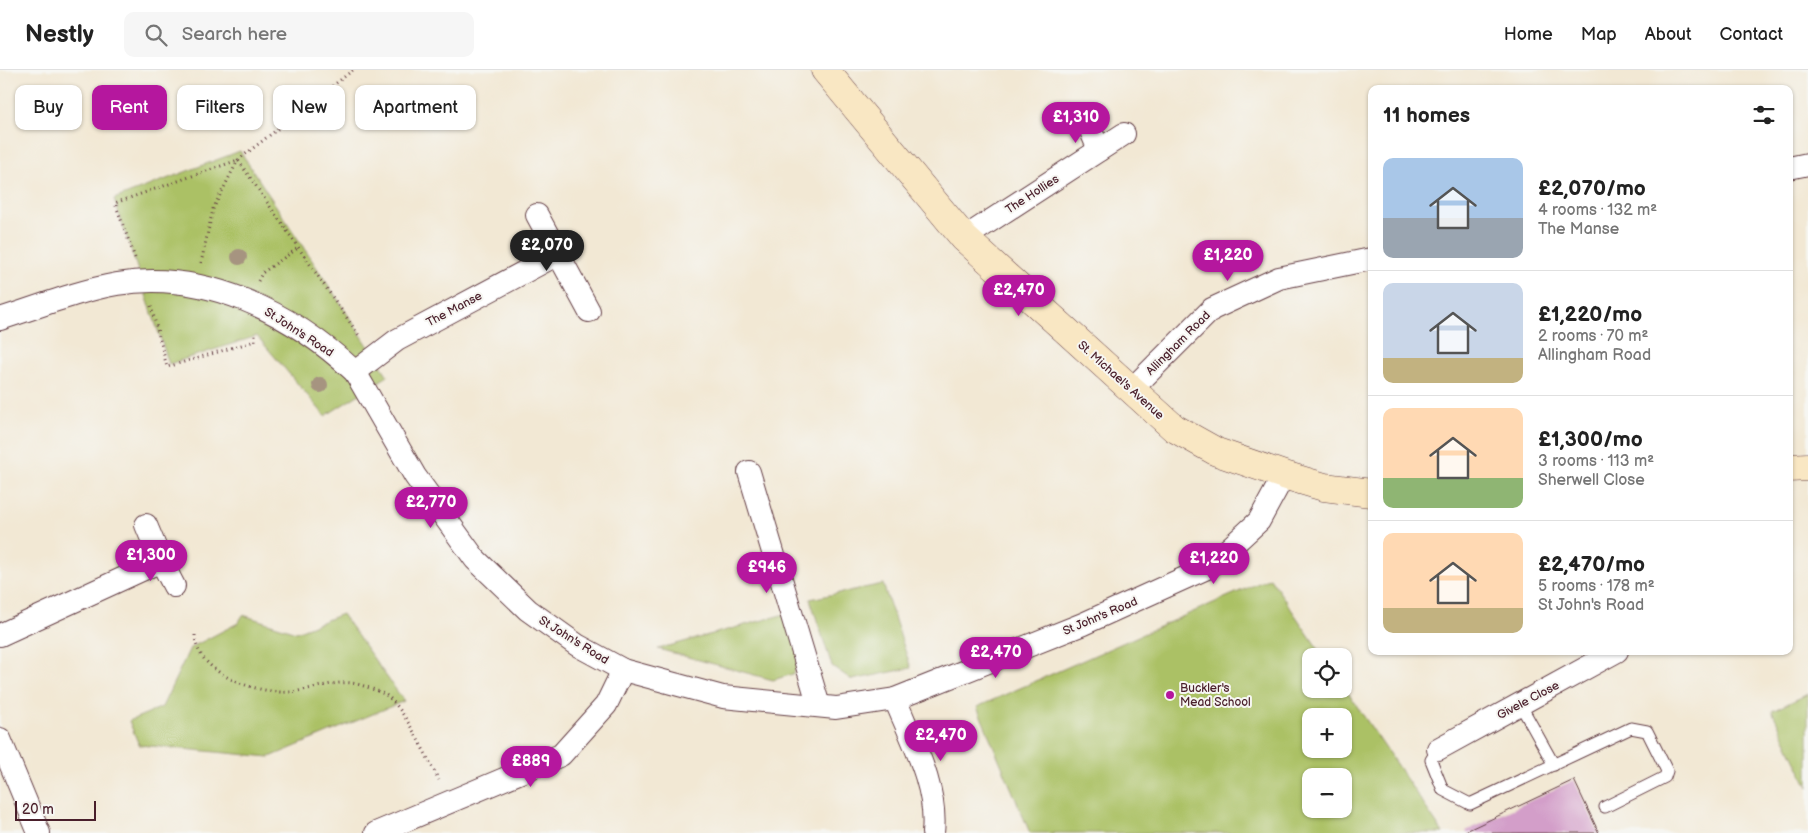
<!DOCTYPE html>
<meta charset="utf-8">
<style>
:root{--surface:#fff;--page:#f6f6f6;--text:#222;--muted:#767676;--line:#e0e0e0;--accent:#b5179e}
body{margin:0;font-family:"Balsamiq Sans",sans-serif;background:var(--page);color:var(--text);height:100vh;display:flex;flex-direction:column;font-size:19px;white-space:nowrap}
*{box-sizing:border-box;margin:0}
p{font-size:16px;color:var(--muted)}
.icon{flex:none;width:28px;height:28px;fill:none;stroke:currentColor;stroke-width:2;stroke-linecap:round;stroke-linejoin:round}
.map{position:relative;flex:1;overflow:hidden}
.panel{position:absolute;left:1368px;top:15px;width:425px;height:570px;display:flex;flex-direction:column;background:var(--surface);border-radius:10px;box-shadow:0 1px 4px #0004}
.panel>*{flex:none}
.banner{position:absolute;left:15px;top:15px;width:475px;height:45px;display:flex;gap:10px}
.buttons{position:absolute;left:1302px;top:578px;display:grid;gap:10px}
.buttons a{display:grid;place-items:center;width:50px;height:50px;border-radius:10px;background:var(--surface);box-shadow:0 1px 4px #0004;font-size:25px}
.scale{position:absolute;left:15px;bottom:12px;width:81px;box-sizing:border-box;padding-left:5px;border:2px solid #4a1f2b;border-top:0;font-size:14px;line-height:18px;white-space:nowrap;color:#4a1f2b;-webkit-text-stroke:4px #f6f6f2;paint-order:stroke}
.price{position:absolute;translate:-50% -42px;padding:0 11px;border-radius:18px;background:var(--accent);color:#fff;font-size:16px;line-height:32px;filter:drop-shadow(0 1px 2px #0008)}
.price::after{content:'';position:absolute;left:50%;top:30px;width:15px;height:11px;margin-left:-8px;background:inherit;clip-path:polygon(0 0,100% 0,50% 100%)}
.price.current{background:#222;color:#fff}
ul{padding:0;list-style:none}
li{display:flex;align-items:center;gap:15px;height:125px;padding:0 15px}
li+li{border-top:1px solid var(--line)}
li span{display:grid;place-items:center;flex:none;width:140px;height:100px;border-radius:10px;color:#555}
li>.icon{margin-inline-start:auto}
span .icon{width:60px;height:60px;fill:#fffc;stroke-width:1}
li b{font-size:21px}
h2{display:flex;justify-content:space-between;align-items:center;height:60px;padding:0 15px;font-size:21px}
.chip{padding:0 18px;border-radius:10px;background:var(--surface);box-shadow:0 1px 4px #0004;font-size:18px;line-height:45px}
.chip.current{background:var(--accent);color:#fff}
header{display:flex;align-items:center;gap:30px;box-sizing:border-box;height:70px;padding:0 25px;background:var(--surface);border-bottom:1px solid var(--line)}
header strong{font-size:24px}
nav{display:flex;gap:28px;margin-inline-start:auto;font-size:18px}
.search{width:350px;height:45px;background:var(--page);display:flex;align-items:center;gap:12px;box-sizing:border-box;padding:0 18px;border-radius:10px;color:var(--muted);font-size:19px}
.map>svg:first-child{display:block}
</style>
<header>
<strong>Nestly</strong>
<div class="search"><svg class="icon" aria-label="search" viewBox="0 0 24 24"><circle cx="10" cy="10" r="6"/><path d="M15 15l6 6"/></svg>Search here</div>
<nav><a>Home</a><a>Map</a><a>About</a><a>Contact</a></nav>
</header>
<div class="map">
<svg width="1808" height="763" viewBox="0 0 1808 763">
<rect width="100%" height="100%" fill="#f6f6f2"/>
<filter id="ink" filterUnits="userSpaceOnUse"><feTurbulence type="fractalNoise" baseFrequency=".02" numOctaves="2"/><feDisplacementMap in="SourceGraphic" scale="10" xChannelSelector="R" yChannelSelector="G"/><feConvolveMatrix kernelMatrix="1 2 1 2 8 2 1 2 1" color-interpolation-filters="sRGB"/></filter>
<filter id="wash" filterUnits="userSpaceOnUse"><feTurbulence type="fractalNoise" baseFrequency=".0096" numOctaves="4" result="noise"/><feDisplacementMap in="SourceGraphic" scale="20" xChannelSelector="R" yChannelSelector="G"/><feGaussianBlur stdDeviation="1.12" result="paint"/><feColorMatrix in="noise" values="0 0 0 0 0 0 0 0 0 0 0 0 0 0 0 0 0 1.4 0 .05"/><feComposite in="paint" operator="in"/></filter>
<g filter="url(#wash)">
<rect width="100%" height="100%" fill="#f2e8d4"/>
<!-- green -->
<g fill="#abc165" stroke="#7a7048" fill-rule="evenodd">
<polygon points="240,81 388,306 325,346 257,266 169,294 114,129"/>
<path d="M1270 508 1323 586H1311V619H1344V617L1443 763H1030L977 637ZM1344 646V679H1311V646ZM1344 706V739H1311V706Z"/>
<polygon points="883,514 911,598 852,610 832,596 810,529"/>
<polygon points="342,544 404,631 270,687 139,675 129,651 162,637 190,578 238,553 243,545 296,562"/>
<polygon points="785,544 802,589 793,604 773,610 658,579"/>
<polygon points="1808,624 1808,717 1772,641"/>
</g>
<g id="blocks">
<!-- building -->
<polygon fill="#d39ec9" points="1574,710 1599,763 1467,763 1466,761"/>
</g>
</g>
<g filter="url(#ink)">
<use href="#blocks" fill-opacity="0" stroke="#633d44" stroke-width="1"/>
<g fill="none" stroke-linecap="round" stroke-linejoin="round">
<defs>
<g id="lane">
<polyline points="1520,634 1554,695"/>
<polyline points="1438,679 1431,690 1443,720 1470,734 1631,658 1647,661 1667,701 1665,707 1605,737"/>
</g>
<g id="street">
<polyline points="1088,54 1099,80"/>
<polyline points="1789,98 1808,94"/>
<polyline points="537,145 589,241"/>
<polyline points="964,168 1124,64"/>
<path d="M0 249C38 237 78 221 117 214 205 199 292 243 355 302L415 406 475 489 528 540 577 575 623 600 723 627 836 638 895 629 1083 554 1209 497 1259 451 1284 405"/>
<polyline points="355,302 397,270 558,184"/>
<polyline points="1131,320 1212,239 1279,208 1371,189"/>
<polyline points="749,402 819,636"/>
<polyline points="161,491 174,516"/>
<polyline points="0,565 161,491 146,455"/>
<path d="M895 629C912 671 938 717 933 763"/>
<polyline points="0,669 39,763"/>
<polyline points="1438,679 1617,581"/>
<polyline points="376,763 561,685 606,635 623,600"/>
</g>
<g id="secondary">
<polyline points="825,0 964,168 1174,358 1217,382 1284,405 1324,417 1371,423"/>
<polyline points="1789,398 1808,397"/>
</g>
</defs>
<!-- lane casing -->
<use href="#lane" stroke="#633d44" stroke-width="13"/>
<!-- street casing -->
<use href="#street" stroke="#633d44" stroke-width="24"/>
<!-- secondary casing -->
<use href="#secondary" stroke="#633d44" stroke-width="29"/>
<!-- path -->
<g stroke="#633d44" stroke-width="3" stroke-dasharray="1 4" stroke-linecap="butt">
<polyline points="135,188 115,133 238,90 360,267"/>
<polyline points="201,193 213,139 238,90 353,0"/>
<polyline points="258,211 262,203 298,178"/>
<polyline points="151,236 167,297 255,271 255,263"/>
<path d="M195 565C196 604 257 624 291 622 309 620 334 611 351 613 361 614 375 620 384 624 403 634 428 690 439 710"/>
</g>
<!-- lane -->
<use href="#lane" stroke="#fff" stroke-width="11"/>
<!-- street -->
<use href="#street" stroke="#fff" stroke-width="22"/>
<!-- secondary -->
<use href="#secondary" stroke="#f9e7c3" stroke-width="28"/>
</g>
<!-- trees -->
<g fill="#a69480">
<circle cx="239" cy="187" r="8"/>
<circle cx="320" cy="315" r="8"/>
</g>
</g>
<!-- markers -->
<circle fill="#b5179e" stroke="#f6f6f2" stroke-width="2" cx="1170" cy="625" r="5"/>
<g text-anchor="middle" stroke-width="4" stroke-linejoin="round" paint-order="stroke">
<!-- street labels -->
<g font-size="12" fill="#4a1f2b" stroke="#f6f6f2">
<text transform="translate(1032 124) rotate(-33)" y="4">The Hollies</text>
<text transform="translate(454 239) rotate(-28)" y="4">The Manse</text>
<text transform="translate(299 262) rotate(33)" y="4">St John's Road</text>
<text transform="translate(1178 273) rotate(-45)" y="4">Allingham Road</text>
<text transform="translate(1121 310) rotate(42)" y="4">St. Michael's Avenue</text>
<text transform="translate(1100 546) rotate(-23)" y="4">St John's Road</text>
<text transform="translate(574 570) rotate(32)" y="4">St John's Road</text>
<text transform="translate(1528 630) rotate(-28)" y="4">Givele Close</text>
</g>
<!-- poi labels -->
<g font-size="12" fill="#4a1f2b" stroke="#f6f6f2" text-anchor="start">
<text x="1180" y="622">Buckler's<tspan x="1180" dy="14">Mead School</tspan></text>
</g>
</g>
</svg>
<div class="buttons">
<a><svg class="icon" aria-label="locate" viewBox="0 0 24 24"><circle cx="12" cy="12" r="6"/><path d="M12 2v4M12 18v4M2 12h4M18 12h4"/></svg></a>
<a>+</a>
<a>−</a>
</div>
<div class="scale">20 m</div>
<b class="price" style="left:1076px;top:74px">£1,310</b>
<b class="price current" style="left:547px;top:202px">£2,070</b>
<b class="price" style="left:1228px;top:212px">£1,220</b>
<b class="price" style="left:1019px;top:247px">£2,470</b>
<b class="price" style="left:431px;top:459px">£2,770</b>
<b class="price" style="left:151px;top:512px">£1,300</b>
<b class="price" style="left:1214px;top:515px">£1,220</b>
<b class="price" style="left:767px;top:524px">£946</b>
<b class="price" style="left:996px;top:609px">£2,470</b>
<b class="price" style="left:941px;top:692px">£2,470</b>
<b class="price" style="left:531px;top:718px">£889</b>
<div class="banner">
<a class="chip">Buy</a>
<a class="chip current">Rent</a>
<a class="chip">Filters</a>
<a class="chip">New</a>
<a class="chip">Apartment</a>
</div>
<section class="panel">
<h2>11 homes<svg class="icon" aria-label="filters" viewBox="0 0 24 24"><path d="M4 7h16M4 17h16"/><circle cx="9" cy="7" r="2"/><circle cx="15" cy="17" r="2"/></svg></h2>
<ul>
<li><span style="background:linear-gradient(#a9c7e8 60%,#9aa5b1 0)"><svg class="icon" aria-label="home" viewBox="0 0 24 24"><path d="M3 11l9-7 9 7M6 9v11h12V9"/></svg></span><div><b>£2,070/mo</b><p>4 rooms · 132 m²</p><p>The Manse</p></div></li>
<li><span style="background:linear-gradient(#c9d6e8 75%,#c2b280 0)"><svg class="icon" aria-label="home" viewBox="0 0 24 24"><path d="M3 11l9-7 9 7M6 9v11h12V9"/></svg></span><div><b>£1,220/mo</b><p>2 rooms · 70 m²</p><p>Allingham Road</p></div></li>
<li><span style="background:linear-gradient(#ffd9b3 70%,#8fb573 0)"><svg class="icon" aria-label="home" viewBox="0 0 24 24"><path d="M3 11l9-7 9 7M6 9v11h12V9"/></svg></span><div><b>£1,300/mo</b><p>3 rooms · 113 m²</p><p>Sherwell Close</p></div></li>
<li><span style="background:linear-gradient(#ffd9b3 75%,#c2b280 0)"><svg class="icon" aria-label="home" viewBox="0 0 24 24"><path d="M3 11l9-7 9 7M6 9v11h12V9"/></svg></span><div><b>£2,470/mo</b><p>5 rooms · 178 m²</p><p>St John's Road</p></div></li>
</ul>
</section>
</div>
